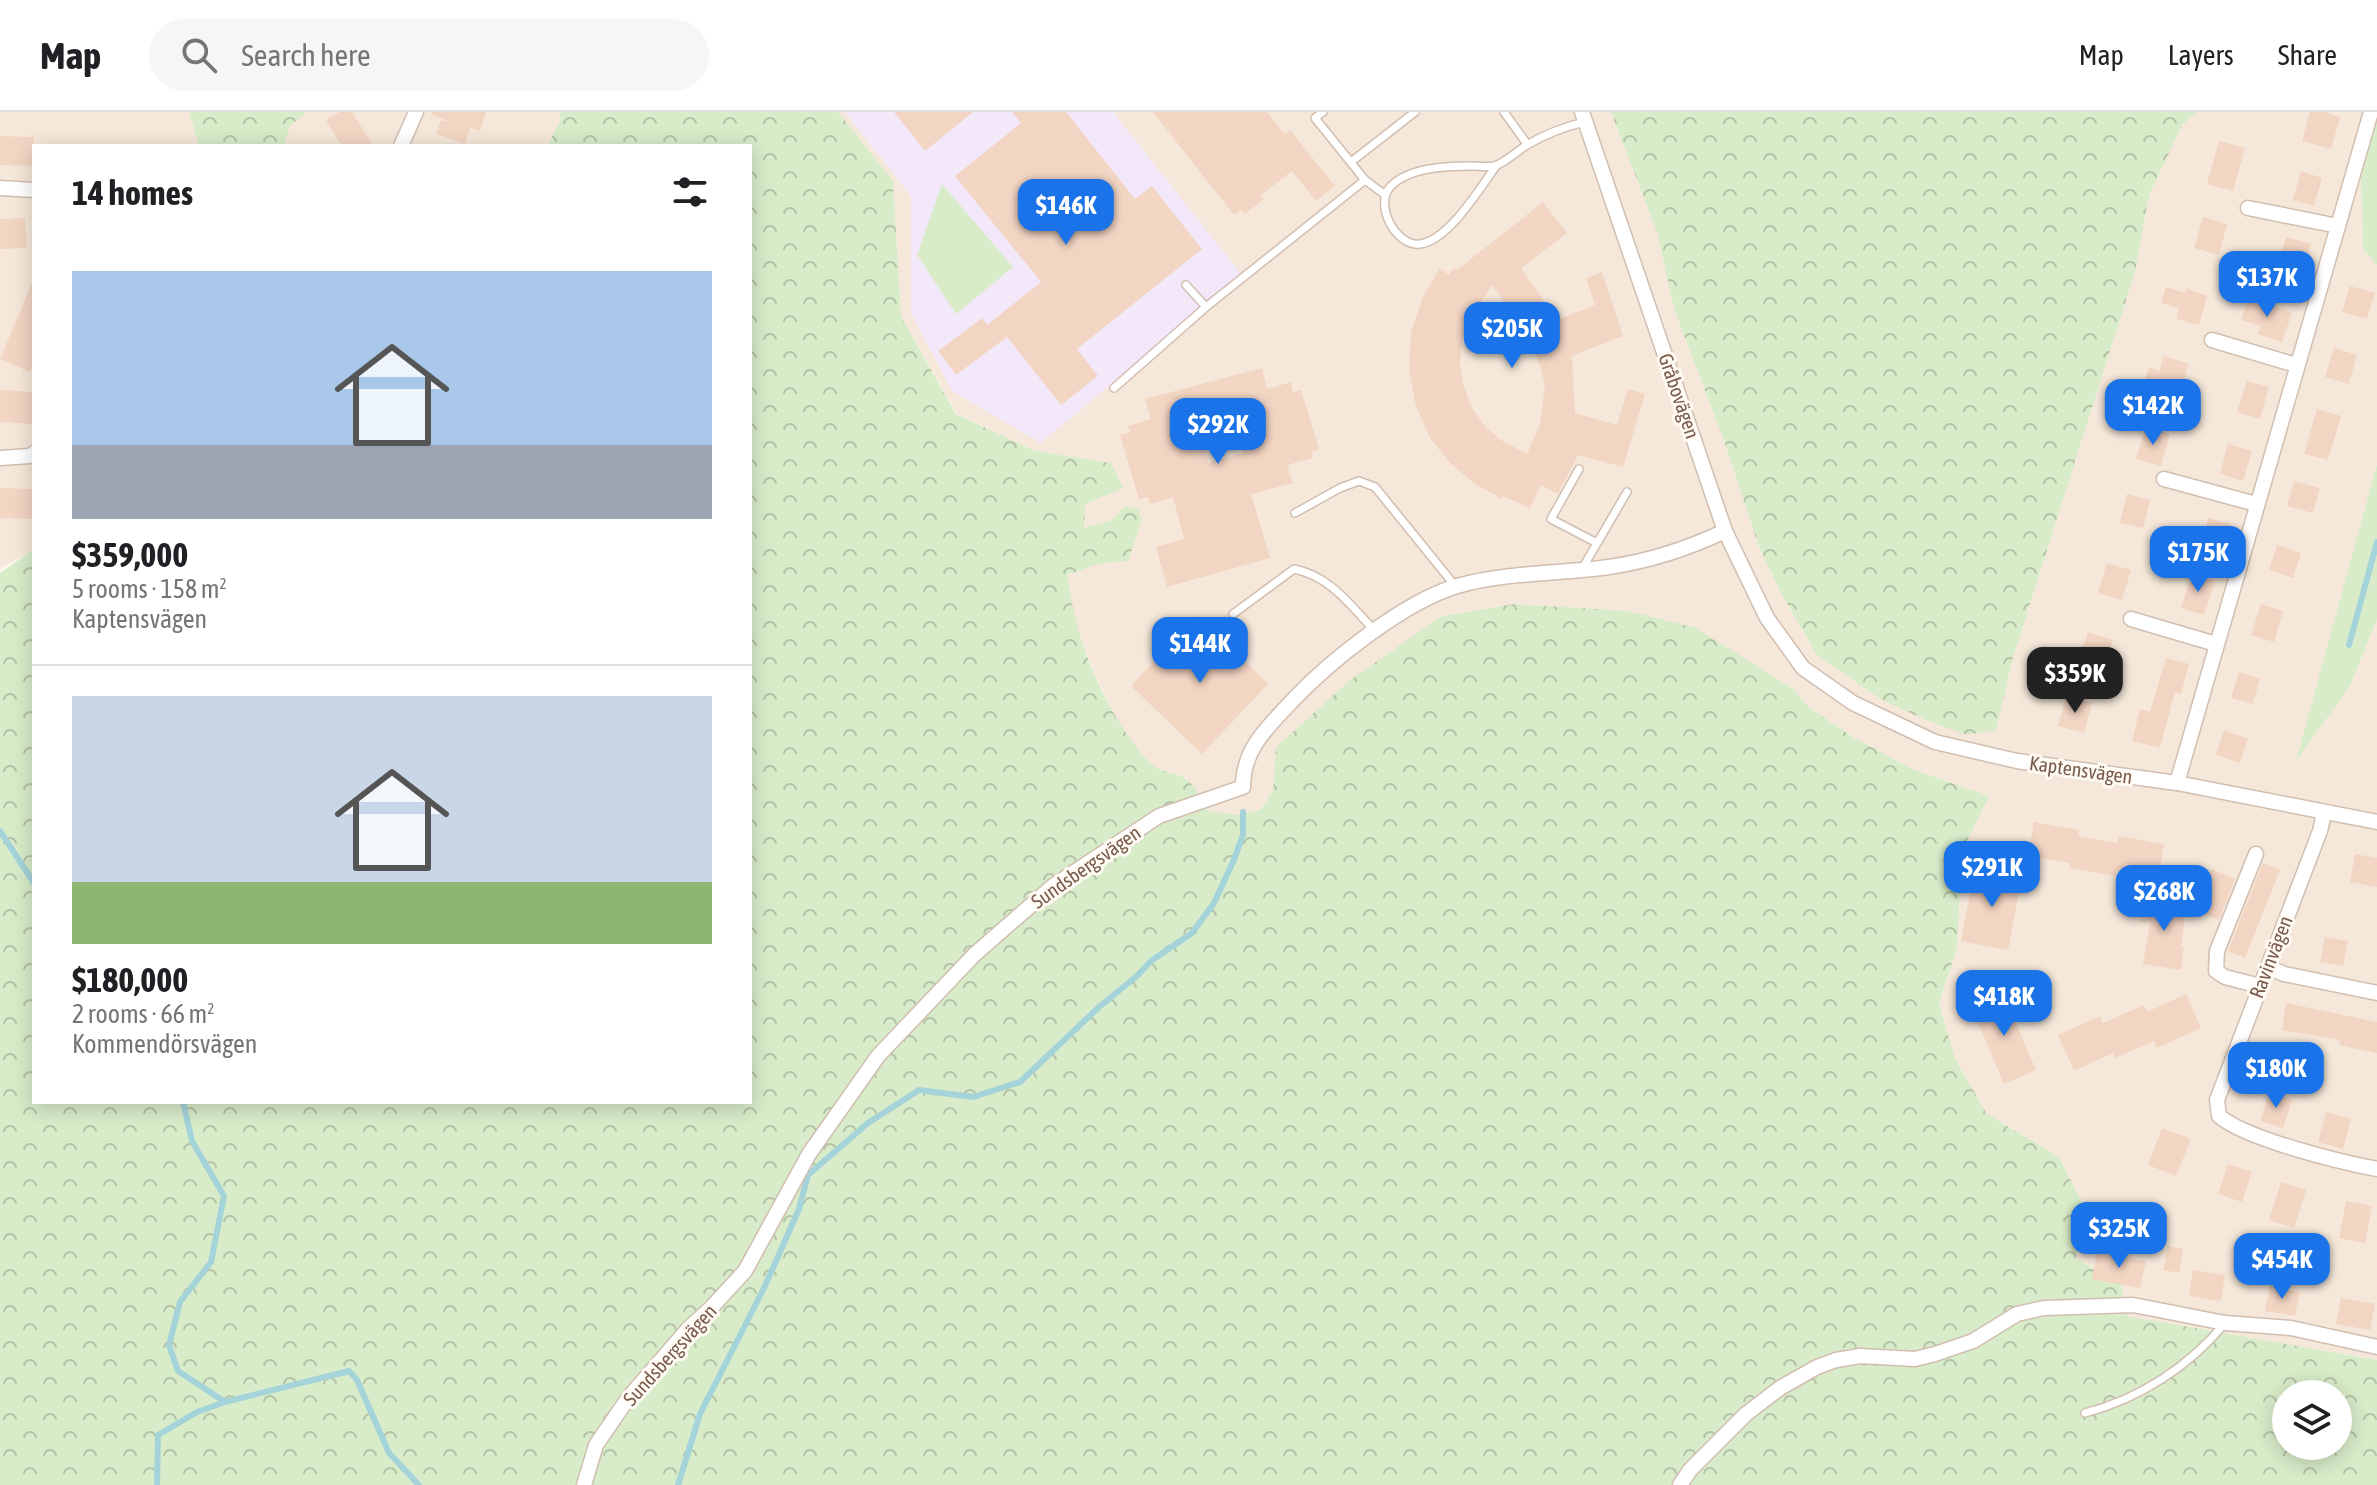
<!DOCTYPE html>
<meta charset="utf-8">
<style>
:root{--surface:#fff;--page:#f6f6f6;--text:#202124;--muted:#757577;--line:#e0e0e0;--accent:#1a73e8}
body{margin:0;font-family:"Asap Condensed",sans-serif;background:var(--page);color:var(--text);height:100vh;display:flex;flex-direction:column;font-size:30px;white-space:nowrap}
*{box-sizing:border-box;margin:0}
p{font-size:26px;color:var(--muted)}
.icon{flex:none;width:44px;height:44px;fill:none;stroke:currentColor;stroke-width:2;stroke-linecap:round;stroke-linejoin:round}
.map{position:relative;flex:1;overflow:hidden}
.side{position:absolute;left:32px;top:32px;width:720px;height:960px;display:flex;flex-direction:column;background:var(--surface);border-radius:0px;box-shadow:0 4px 20px #0003}
.side>*{flex:none}
.tools{position:absolute;left:2272px;top:1268px;display:grid;gap:16px}
.tools a{display:grid;place-items:center;width:80px;height:80px;border-radius:50%;background:var(--surface);box-shadow:0 4px 20px #0003;font-size:40px}
.price{position:absolute;translate:-50% -68px;padding:0 18px;border-radius:16px;background:var(--accent);color:#fff;font-size:26px;line-height:52px;filter:drop-shadow(0 2px 4px #0008)}
.price::after{content:'';position:absolute;left:50%;top:48px;width:24px;height:18px;margin-left:-12px;background:inherit;clip-path:polygon(0 0,100% 0,50% 100%)}
.price.on{background:#222;color:#fff}
ul{padding:0;list-style:none}
li{display:grid;align-content:center;gap:16px;height:424px;padding:0 40px}
li+li{border-top:2px solid var(--line)}
li span{display:grid;place-items:center;height:248px;border-radius:0px;color:#555}
li>.icon{margin-inline-start:auto}
span .icon{width:144px;height:144px;fill:#fffc;stroke-width:1}
li b{font-size:34px}
h2{display:flex;justify-content:space-between;align-items:center;height:96px;padding:0 40px;font-size:34px}
header{display:flex;align-items:center;gap:48px;box-sizing:border-box;height:112px;padding:0 40px;background:var(--surface);border-bottom:2px solid var(--line)}
header strong{font-size:38px}
nav{display:flex;gap:44px;margin-inline-start:auto;font-size:28px}
.search{width:560px;height:72px;background:var(--page);display:flex;align-items:center;gap:20px;box-sizing:border-box;padding:0 28px;border-radius:44px;color:var(--muted);font-size:30px}
.map>svg:first-child{display:block}
</style>
<header>
<strong>Map</strong>
<div class="search"><svg class="icon" aria-label="search" viewBox="0 0 24 24"><circle cx="10" cy="10" r="6"/><path d="M15 15l6 6"/></svg>Search here</div>
<nav><a>Map</a><a>Layers</a><a>Share</a></nav>
</header>
<div class="map">
<svg width="2377" height="1373" viewBox="0 0 2377 1373">
<defs>
<pattern id="forest-crowns" width="20" height="18" patternUnits="userSpaceOnUse" patternTransform="scale(2)"><rect width="20" height="18" fill="#d8ecc9"/><path d="M2 6a3 3 0 1 1 6 0M12 15a3 3 0 1 1 6 0" fill="none" stroke="#b4c2a5"/></pattern>
</defs>
<rect width="100%" height="100%" fill="#fdf6ec"/>
<!-- residential -->
<g fill="#f5e8da">
<polygon points="0,0 189,0 199,34 34,34 34,437 0,457"/>
<polygon points="307,0 559,0 561,6 547,34 284,34 290,14"/>
<polygon points="838,0 845,0 911,84 911,201 1240,162 1113,0 1611,0 1657,120 1674,197 1723,326 1759,435 1782,483 1817,543 1996,618 2013,546 2135,160 2149,83 2183,12 2198,0 2377,0 2377,8 2361,65 2363,137 2377,153 2377,352 2297,646 2350,574 2377,507 2377,1248 2127,1204 2121,1171 2075,1147 2084,1095 2059,1045 1987,1002 1955,947 1939,891 1957,836 1962,739 1988,684 1912,657 1853,625 1810,596 1792,576 1628,499 1514,492 1442,504 1276,635 1273,678 1261,697 1238,703 1209,699 1186,666 1153,655 1118,612 1093,558 1073,505 1067,463 1098,452 1128,449 1126,394 1111,408 1083,417 1085,392 1111,351 1035,339 957,302 901,204 893,69"/>
</g>
<!-- education -->
<polygon fill="#f3e8fa" points="845,0 1113,0 1241,162 1041,331 952,279 911,201 911,84"/>
<!-- forest -->
<g fill="url(#forest-crowns)" fill-rule="evenodd">
<polygon points="189,0 307,0 290,14 284,34 199,34"/>
<path d="M559 0H838L893 69 901 204 956 302 1035 339 1111 351 1123 376 1085 392 1084 416 1111 408 1126 394 1138 397 1142 408 1128 449 1098 452 1067 463C1077 531 1103 599 1150 651 1158 660 1173 660 1183 665 1194 671 1202 689 1209 699L1238 703 1261 697 1273 678 1276 635 1350 568 1442 504 1514 492 1628 499 1696 516 1792 576 1810 596 1853 625 1912 657 1989 684 1962 739 1957 836 1939 891 1955 947 1987 1002 2059 1045 2084 1095 2076 1147 2121 1171 2127 1204 2377 1248V1373H0V461L34 437V990H750V34H547L561 7ZM2286 1282H2338V1334H2286Z"/>
<polygon points="1611,0 2198,0 2183,12 2149,83 2135,160 2013,546 1996,618 1967,623 1926,608 1880,587 1817,543 1782,483 1759,435 1723,326 1674,197 1657,120"/>
</g>
<!-- park -->
<g fill="#d8ecc9">
<polygon points="2377,8 2377,153 2363,137 2361,65"/>
<polygon points="942,72 1013,155 956,202 917,143"/>
<polygon points="2377,352 2377,507 2350,574 2296,649"/>
</g>
<g fill="none" stroke-linecap="round" stroke-linejoin="round">
<!-- stream -->
<g stroke="#a5d3da" stroke-width="6">
<polyline points="2349,533 2377,430"/>
<polyline points="0,719 34,771"/>
<polyline points="183,990 192,1029 224,1084 211,1150 180,1190 169,1233 178,1259 225,1290 349,1259 357,1268 389,1341 419,1373"/>
<polyline points="157,1373 158,1323 197,1300 225,1290"/>
<polyline points="678,1373 700,1302 765,1174 799,1097 808,1063 868,1011 919,978 973,985 1020,970 1099,895 1137,864 1151,849 1192,821 1214,791 1233,750 1243,723 1243,700"/>
</g>
</g>
<!-- building -->
<g fill="#f3d5c3" fill-rule="evenodd">
<polygon points="340,0 352,0 373,34 342,34 326,8"/>
<polygon points="432,0 486,0 480,19 470,16 465,32 436,22 441,8 451,10 432,3"/>
<polygon points="894,0 973,0 925,39"/>
<polygon points="1012,0 1066,0 1135,87 1152,74 1202,137 1077,237 1098,264 1061,293 1007,225 956,263 938,239 982,206 987,213 1041,170 955,64 1021,11"/>
<polygon points="1153,0 1267,0 1285,23 1290,18 1335,74 1316,89 1292,59 1261,83 1264,87 1245,102 1242,98 1234,103"/>
<polygon points="2310,0 2324,0 2340,5 2331,37 2302,29"/>
<polygon points="0,24 34,25 34,54 0,53"/>
<polygon points="2219,29 2245,36 2233,79 2207,72"/>
<polygon points="2301,59 2322,66 2314,94 2293,88"/>
<path d="M1543 90 1567 121 1521 156 1557 208 1595 193 1586 166 1602 160 1623 224 1572 244 1575 301 1617 313 1628 277 1645 282 1623 355 1578 343 1558 382 1541 373 1530 396 1503 384 1502 387 1475 372 1450 351 1430 326 1416 294 1409 258 1411 220 1423 185 1440 156 1449 163 1454 156 1457 158ZM1492 173 1531 226 1545 272 1540 312 1527 342 1501 328 1485 314 1472 296 1464 275 1460 251 1462 228 1470 206Z"/>
<polygon points="2203,105 2227,112 2219,143 2194,136"/>
<polygon points="25,106 27,136 0,137 0,107"/>
<polygon points="2286,125 2311,132 2303,162 2278,156"/>
<polygon points="34,166 34,250 30,260 0,247"/>
<polygon points="2350,174 2375,181 2367,207 2342,200"/>
<polygon points="2166,175 2185,181 2186,176 2207,184 2199,213 2176,207 2179,196 2161,191"/>
<polygon points="2248,186 2292,200 2282,230 2258,222 2261,214 2241,208"/>
<polygon points="2334,236 2357,243 2349,272 2325,265"/>
<polygon points="2164,244 2189,252 2179,283 2144,271 2149,255 2159,259"/>
<path d="M1262 256 1267 277 1291 270 1293 280 1301 278 1319 337 1312 340 1313 346 1287 353 1293 371 1251 382 1270 446 1167 475 1156 435 1184 427 1173 385 1150 392 1148 385 1139 387 1120 323 1130 320 1128 314 1151 307 1145 287ZM1229 292 1243 341 1208 351 1196 306 1203 304 1201 300Z"/>
<polygon points="2247,269 2269,275 2260,307 2237,300"/>
<polygon points="0,278 34,280 34,312 0,310"/>
<polygon points="2317,297 2341,304 2328,348 2304,342"/>
<polygon points="2146,315 2170,322 2161,354 2136,347"/>
<polygon points="2228,332 2252,339 2243,369 2220,362"/>
<polygon points="2294,369 2320,376 2313,401 2287,394"/>
<polygon points="0,376 34,377 34,407 0,406"/>
<polygon points="2127,382 2150,388 2143,416 2120,411"/>
<polygon points="2208,406 2230,412 2222,441 2200,435"/>
<polygon points="2277,433 2301,441 2293,466 2269,458"/>
<polygon points="2107,451 2131,458 2122,488 2098,481"/>
<polygon points="2192,462 2215,469 2204,503 2181,496"/>
<polygon points="2261,492 2283,499 2274,530 2251,523"/>
<polygon points="1198,504 1268,572 1202,642 1131,574"/>
<polygon points="2088,520 2113,528 2103,558 2078,550"/>
<polygon points="2166,546 2189,552 2181,582 2175,580 2160,636 2132,629 2140,597 2150,600"/>
<polygon points="2239,560 2260,566 2253,592 2231,586"/>
<polygon points="2067,584 2092,591 2084,621 2058,614"/>
<polygon points="2224,618 2248,627 2240,651 2216,643"/>
<polygon points="2034,710 2079,718 2078,724 2117,731 2119,724 2164,732 2158,766 2116,759 2116,764 2069,756 2070,751 2028,744"/>
<polygon points="2355,742 2377,746 2377,775 2350,770"/>
<polygon points="2263,751 2280,758 2245,846 2228,839"/>
<polygon points="1975,756 2022,765 2008,838 1961,829"/>
<polygon points="2211,757 2235,767 2219,808 2194,798"/>
<polygon points="2145,786 2187,792 2181,835 2184,835 2181,858 2143,852 2150,811 2141,810"/>
<polygon points="2325,825 2348,829 2343,854 2320,850"/>
<polygon points="2003,881 2036,958 2004,972 1971,894"/>
<polygon points="2186,882 2201,916 2157,936 2154,929 2115,946 2113,941 2074,959 2058,923 2100,904 2103,911 2144,893 2147,900"/>
<polygon points="2286,891 2377,910 2377,941 2339,933 2340,928 2282,918"/>
<polygon points="2270,980 2292,988 2283,1016 2260,1009"/>
<polygon points="2326,1000 2351,1007 2343,1037 2318,1030"/>
<polygon points="2162,1016 2191,1027 2176,1064 2148,1053"/>
<polygon points="2228,1052 2252,1060 2242,1090 2218,1082"/>
<polygon points="2281,1070 2306,1078 2294,1116 2269,1108"/>
<polygon points="2346,1089 2372,1094 2365,1131 2339,1126"/>
<polygon points="2168,1134 2183,1137 2179,1161 2163,1158"/>
<polygon points="2097,1140 2146,1149 2140,1176 2092,1167"/>
<polygon points="2193,1158 2225,1163 2221,1189 2189,1184"/>
<polygon points="2270,1174 2300,1180 2295,1204 2265,1199"/>
<polygon points="2341,1186 2375,1192 2370,1218 2336,1212"/>
</g>
<g fill="none" stroke-linecap="round" stroke-linejoin="round">
<defs>
<g id="lane">
<polyline points="1323,0 1315,6 1365,68 1384,82"/>
<polyline points="1504,0 1527,32"/>
<polyline points="1351,50 1415,0"/>
<path d="M1496 54C1480 76 1449 128 1420 132 1396 135 1373 92 1391 74 1410 55 1447 54 1472 54 1479 54 1490 56 1497 53 1507 49 1517 39 1527 33 1545 22 1564 15 1584 10"/>
<polyline points="1186,173 1206,195"/>
<polyline points="1114,276 1206,195 1365,68"/>
<polyline points="1579,357 1551,407 1597,431"/>
<polyline points="1295,401 1340,376 1359,369 1375,375 1456,475"/>
<polyline points="1582,457 1627,380"/>
<path d="M1233 502 1294 457C1330 464 1350 493 1374 518"/>
<path d="M2085 1301C2139 1287 2190 1254 2225 1211"/>
</g>
<g id="street">
<polyline points="1582,0 1725,419 1767,506 1803,556 1853,591 1935,630 2017,649 2177,671 2377,710"/>
<polyline points="401,34 416,0"/>
<polyline points="0,76 34,78"/>
<polyline points="2248,96 2338,114"/>
<polyline points="2212,228 2296,253"/>
<polyline points="0,346 30,344 34,341"/>
<polyline points="2164,367 2256,392"/>
<polyline points="2131,507 2216,532"/>
<polyline points="2177,671 2371,0"/>
<path d="M2324 701 2320 719 2217 988 2219 1004C2246 1027 2340 1050 2377 1057"/>
<polyline points="2256,742 2217,839 2216,859 2225,865 2260,874"/>
<polyline points="2268,855 2284,862 2377,881"/>
<path d="M584 1373 596 1333 629 1285 688 1217 711 1196 745 1159 809 1042 878 944 974 843 1053 774 1159 704 1243 675C1243 636 1268 615 1293 588 1331 548 1404 490 1457 474 1507 460 1558 462 1609 455 1650 449 1687 437 1725 419"/>
<polyline points="1680,1373 1690,1358 1746,1302 1780,1276 1817,1255 1836,1248 1860,1244 1915,1247 1935,1242 1973,1229 2017,1202 2044,1196 2133,1193 2225,1211 2291,1216 2377,1235"/>
</g>
</defs>
<!-- lane casing -->
<use href="#lane" stroke="#d1beb0" stroke-width="10"/>
<!-- street casing -->
<use href="#street" stroke="#d1beb0" stroke-width="17"/>
<!-- lane -->
<use href="#lane" stroke="#fff" stroke-width="7"/>
<!-- street -->
<use href="#street" stroke="#fff" stroke-width="14"/>
</g>
<g text-anchor="middle" stroke-width="6" stroke-linejoin="round" paint-order="stroke">
<!-- street labels -->
<g font-size="20" fill="#7a5c4d" stroke="#fffaf3">
<text transform="translate(1679 284) rotate(71)" y="7">Gråbovägen</text>
<text transform="translate(2081 658) rotate(8)" y="7">Kaptensvägen</text>
<text transform="translate(1086 755) rotate(-35)" y="7">Sundsbergsvägen</text>
<text transform="translate(2271 845) rotate(-69)" y="7">Ravinvägen</text>
<text transform="translate(670 1243) rotate(-48)" y="7">Sundsbergsvägen</text>
</g>
</g>
</svg>
<div class="tools">
<a><svg class="icon" aria-label="layers" viewBox="0 0 24 24"><path d="M12 4l9 5-9 5-9-5zM3 14l9 5 9-5"/></svg></a>
</div>
<b class="price" style="left:1066px;top:135px">$146K</b>
<b class="price" style="left:2267px;top:207px">$137K</b>
<b class="price" style="left:1512px;top:258px">$205K</b>
<b class="price" style="left:2153px;top:335px">$142K</b>
<b class="price" style="left:1218px;top:354px">$292K</b>
<b class="price" style="left:2198px;top:482px">$175K</b>
<b class="price" style="left:1200px;top:573px">$144K</b>
<b class="price on" style="left:2075px;top:603px">$359K</b>
<b class="price" style="left:1992px;top:797px">$291K</b>
<b class="price" style="left:2164px;top:821px">$268K</b>
<b class="price" style="left:2004px;top:926px">$418K</b>
<b class="price" style="left:2276px;top:998px">$180K</b>
<b class="price" style="left:2119px;top:1158px">$325K</b>
<b class="price" style="left:2282px;top:1189px">$454K</b>
<section class="side">
<h2>14 homes<svg class="icon" aria-label="filters" viewBox="0 0 24 24"><path d="M4 7h16M4 17h16"/><circle cx="9" cy="7" r="2"/><circle cx="15" cy="17" r="2"/></svg></h2>
<ul>
<li><span style="background:linear-gradient(#a9c7e8 70%,#9aa5b1 0)"><svg class="icon" aria-label="home" viewBox="0 0 24 24"><path d="M3 11l9-7 9 7M6 9v11h12V9"/></svg></span><div><b>$359,000</b><p>5 rooms · 158 m²</p><p>Kaptensvägen</p></div></li>
<li><span style="background:linear-gradient(#c9d6e8 75%,#8fb573 0)"><svg class="icon" aria-label="home" viewBox="0 0 24 24"><path d="M3 11l9-7 9 7M6 9v11h12V9"/></svg></span><div><b>$180,000</b><p>2 rooms · 66 m²</p><p>Kommendörsvägen</p></div></li>
</ul>
</section>
</div>
